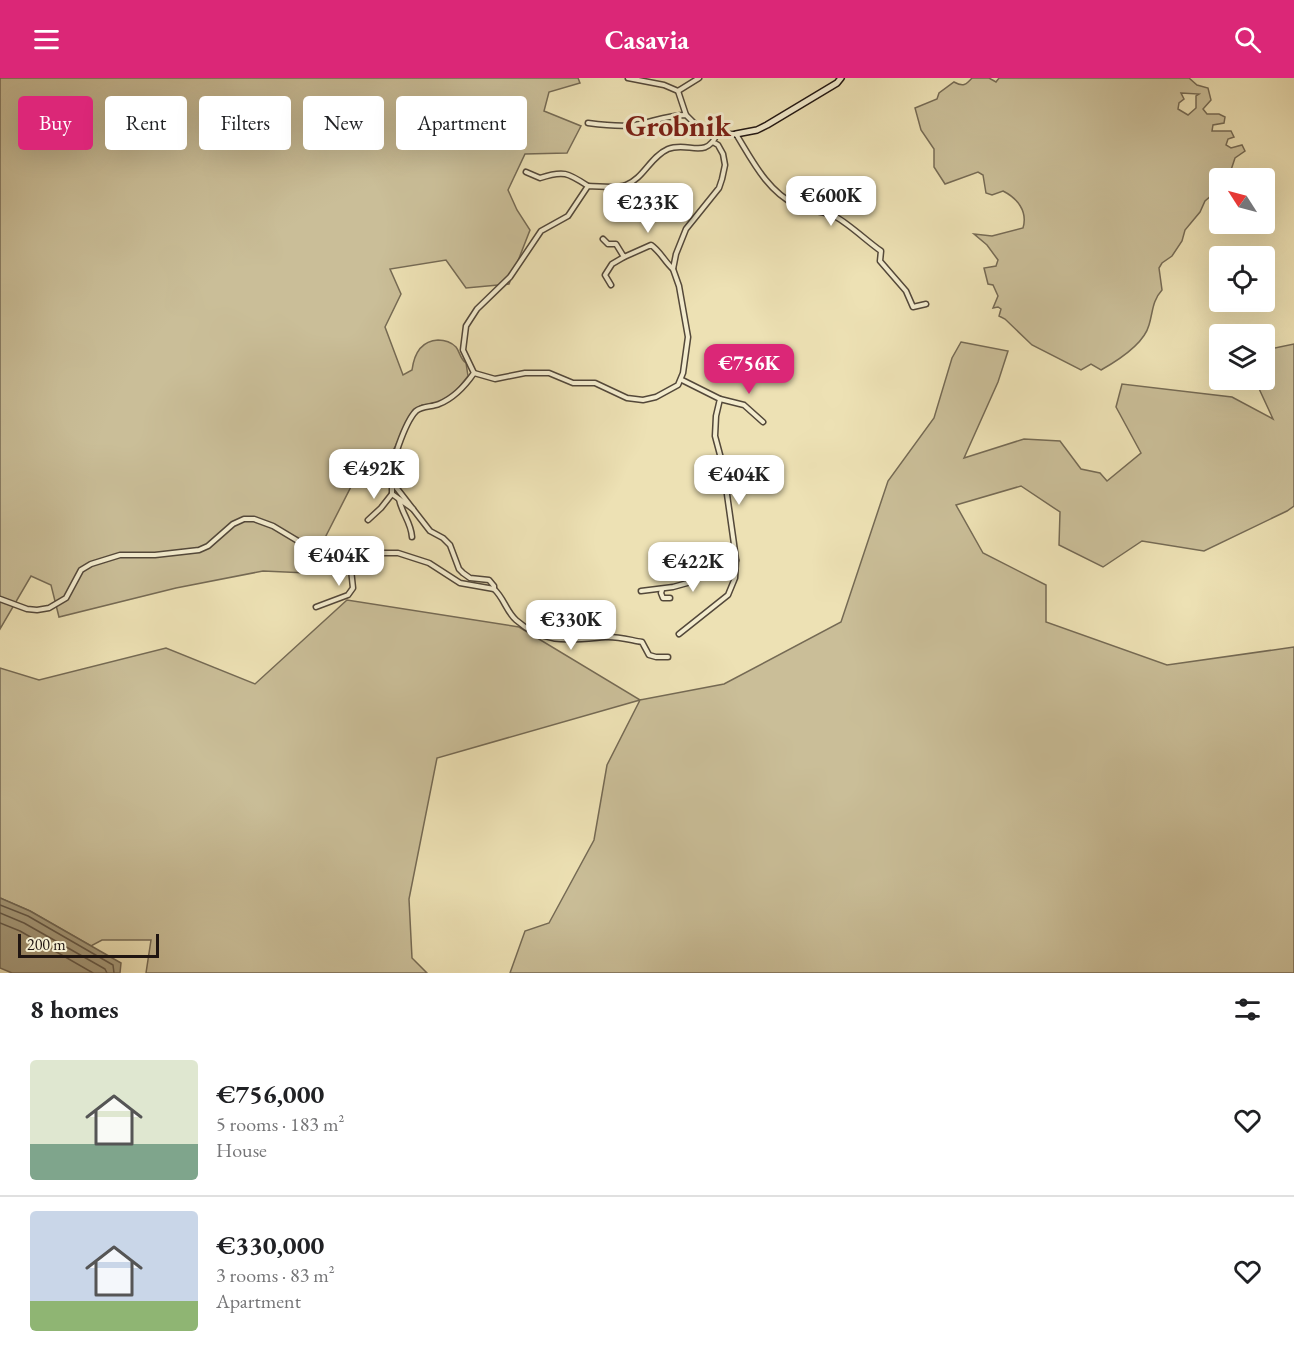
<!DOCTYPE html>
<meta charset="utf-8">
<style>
:root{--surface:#fff;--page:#f2f2f2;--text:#202124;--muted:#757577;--line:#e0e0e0;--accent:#db2777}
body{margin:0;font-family:"EB Garamond",serif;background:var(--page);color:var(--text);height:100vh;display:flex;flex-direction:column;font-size:22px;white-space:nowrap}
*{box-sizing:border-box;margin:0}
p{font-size:20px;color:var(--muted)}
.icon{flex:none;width:33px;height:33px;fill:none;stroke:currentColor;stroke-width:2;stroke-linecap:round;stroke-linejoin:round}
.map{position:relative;height:895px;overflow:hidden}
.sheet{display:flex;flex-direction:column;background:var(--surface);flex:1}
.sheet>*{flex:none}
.top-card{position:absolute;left:18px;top:18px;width:600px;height:54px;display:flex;gap:12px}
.needle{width:39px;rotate:306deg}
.tools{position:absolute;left:1209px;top:90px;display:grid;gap:12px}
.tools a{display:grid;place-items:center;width:66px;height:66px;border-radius:6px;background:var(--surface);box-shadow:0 6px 24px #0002;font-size:30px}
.scale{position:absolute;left:18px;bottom:15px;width:141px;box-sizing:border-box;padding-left:6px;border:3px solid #201511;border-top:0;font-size:16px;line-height:21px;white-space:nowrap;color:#201511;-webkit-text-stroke:4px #f3ecce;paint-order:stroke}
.price{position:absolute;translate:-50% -51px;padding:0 14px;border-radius:12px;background:#fff;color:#222;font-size:20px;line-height:39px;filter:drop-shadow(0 2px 3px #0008)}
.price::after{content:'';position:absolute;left:50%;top:36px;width:18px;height:14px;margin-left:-9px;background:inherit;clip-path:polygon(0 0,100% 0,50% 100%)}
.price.active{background:var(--accent);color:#fff}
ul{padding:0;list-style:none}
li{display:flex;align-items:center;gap:18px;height:150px;padding:0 30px}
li+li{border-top:2px solid var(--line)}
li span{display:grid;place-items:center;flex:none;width:168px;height:120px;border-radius:6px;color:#555}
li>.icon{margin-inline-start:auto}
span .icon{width:72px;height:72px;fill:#fffc;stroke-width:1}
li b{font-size:26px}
h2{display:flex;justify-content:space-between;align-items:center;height:72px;padding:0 30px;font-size:26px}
.chip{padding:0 21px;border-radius:6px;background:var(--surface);box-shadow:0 6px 24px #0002;font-size:21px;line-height:54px}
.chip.active{background:var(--accent);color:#fff}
header{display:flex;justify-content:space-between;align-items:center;height:78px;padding:0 30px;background:var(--accent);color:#fff;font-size:27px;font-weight:700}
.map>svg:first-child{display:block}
</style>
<header><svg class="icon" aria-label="menu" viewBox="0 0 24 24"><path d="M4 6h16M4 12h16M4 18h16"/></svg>Casavia<svg class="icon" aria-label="search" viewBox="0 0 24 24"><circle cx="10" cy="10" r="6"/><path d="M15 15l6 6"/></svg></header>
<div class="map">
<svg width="1294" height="895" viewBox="0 0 1294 895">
<rect width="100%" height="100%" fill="#ede1b4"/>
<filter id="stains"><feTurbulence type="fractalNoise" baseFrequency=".00333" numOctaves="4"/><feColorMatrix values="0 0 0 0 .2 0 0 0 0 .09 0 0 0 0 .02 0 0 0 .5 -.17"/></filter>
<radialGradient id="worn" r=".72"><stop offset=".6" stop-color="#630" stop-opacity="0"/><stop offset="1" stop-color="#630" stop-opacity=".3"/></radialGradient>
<!-- green -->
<g fill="#cabe98" stroke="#756a54" stroke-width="1.5" fill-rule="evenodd">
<path d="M0 0H578L580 5 549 14 544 33 581 48 567 75 525 76 508 112 517 132 530 152 509 206 466 210 446 182 390 191 401 216 385 249 403 297 412 292C414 277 420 263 438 262 444 262 451 264 456 269 460 274 460 281 466 285L468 298 456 313 447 320 439 325 422 327 413 332 395 369 380 393 357 397 307 495 263 493 176 510 59 539 51 507 31 498 0 551Z"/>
<path d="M972 0H989L996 4 999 0H1189L1197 7 1208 10 1211 22 1203 31 1207 36H1219L1225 39 1224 45 1213 47 1212 53H1231L1234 59 1228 61 1226 67 1231 70 1242 67 1245 73 1235 80 1229 98 1220 100 1218 112 1205 123 1200 134 1185 152 1182 163 1172 178 1162 185 1159 190 1162 212C1152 223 1153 234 1149 247 1144 266 1117 283 1101 292L1091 286 1081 292 1032 267 1005 241 999 238 1001 231 998 229 993 230 998 218 993 207 988 206 984 190 996 188 998 182 987 167 974 156 992 158 1023 150C1028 133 1017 120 1003 113L992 117 986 115 983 97 978 94 945 106 934 89V71L921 52 915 30 937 21 939 15 954 4C963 9 966 7 972 0ZM1181 15 1199 16 1196 18V30L1188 37 1178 31 1179 25 1184 21Z"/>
<polygon points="961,264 1008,273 998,304 964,380 1024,361 1060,363 1081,391 1100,395 1107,403 1141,375 1116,329 1122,306 1232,319 1273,341 1255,302 1264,302 1265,272 1294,266 1294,428 1287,433 1204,473 1142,463 1103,489 1059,467 1060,434 1021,408 956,427 983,475 1046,507 1046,544 1167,587 1294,569 1294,895 510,895 525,853 549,845 594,762 607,687 640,622 437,680 409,821 412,880 427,895 146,895 151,862 102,862 91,868 30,833 0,820 0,590 39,602 166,570 255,606 347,522 519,549 640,622 724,606 841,544 888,403 934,340 952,280"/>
</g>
<!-- water -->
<polygon fill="#a79c7d" stroke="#716652" stroke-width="1.5" points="0,820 30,833 121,885 120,895 12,895 0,890"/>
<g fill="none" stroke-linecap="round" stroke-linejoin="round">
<!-- shore -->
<g stroke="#645847" stroke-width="1.5">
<polyline points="0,827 28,838 113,887 114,895"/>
<polyline points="0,835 24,845 105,891 107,895"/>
<polyline points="0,845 20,853 93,895"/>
</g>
<defs>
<g id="minor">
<polyline points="628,0 664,7 678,13 686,37"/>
<polyline points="678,13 699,0"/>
<path d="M588 45C603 47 620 49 635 47 652 44 667 37 686 37L700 51 717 56"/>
<path d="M713 64 718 67 723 76 725 87 722 101 719 110 686 151 676 176 673 191 679 208 688 259 683 295 678 307 656 319 643 322 627 320 595 305H573L549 295H525L495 301 474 295 463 272 466 248 477 231 510 199 541 153 568 138 588 108C600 108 616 111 626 107 644 100 650 79 668 71 688 63 706 82 717 56H736C752 82 767 113 796 127 809 134 823 132 836 139 849 146 868 164 881 173L880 183 906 213 913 229 926 226"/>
<path d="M526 94 540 100C564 92 568 95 588 108"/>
<path d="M603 161 608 166H616L624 179 651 167C660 173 665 184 673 191"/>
<polyline points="611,207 605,197 612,186 624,179"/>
<path d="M474 295C465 308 454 320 439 326 432 329 422 328 416 333 406 343 388 390 392 404L430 453 443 460 450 467 459 491 463 495 470 500 489 502 494 508V511"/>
<polyline points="720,321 744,327 763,344"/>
<polyline points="392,405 392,416 413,431"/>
<path d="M399 421C402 436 411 444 412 459"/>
<polyline points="368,442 381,430 392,416"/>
<polyline points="662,512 661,515 663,520 670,520"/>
<polyline points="641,513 673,509 691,504 720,487 736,482"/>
<path d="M0 521 27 531 37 532 49 530 66 520 81 492 91 486 120 477H155L199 472 208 468 233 446 244 441H254L273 448 323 478 336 483H346L384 475H398L429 485 460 505 494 511C504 520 506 533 516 542 544 567 571 562 605 559 617 558 630 562 642 564L649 577 656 579H668"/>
<polyline points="316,529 348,517 353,510 350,482"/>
<polyline points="679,556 728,517 735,500 736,482 734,466 723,388 715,358 716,338 720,321 682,302"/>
</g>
<polyline id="secondary" points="736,56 757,52 767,47 837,5 841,0"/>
</defs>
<!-- minor casing -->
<use href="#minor" stroke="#53483a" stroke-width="7"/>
<!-- secondary casing -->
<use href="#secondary" stroke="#201511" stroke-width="8"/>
<!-- minor -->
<use href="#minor" stroke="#f3ecce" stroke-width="4"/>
<!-- secondary -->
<use href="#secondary" stroke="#f3ecce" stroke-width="5"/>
</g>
<g text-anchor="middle" stroke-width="6" stroke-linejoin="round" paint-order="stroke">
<!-- quarter labels -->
<g font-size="30" font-weight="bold" fill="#7a1f14" stroke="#f3ecce">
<text x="678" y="58">Grobnik</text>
</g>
</g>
<rect width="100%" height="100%" filter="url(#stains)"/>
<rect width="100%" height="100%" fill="url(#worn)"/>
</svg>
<div class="tools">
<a><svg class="needle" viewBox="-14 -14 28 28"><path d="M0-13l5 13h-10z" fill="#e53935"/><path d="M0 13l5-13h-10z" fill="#757577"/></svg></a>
<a><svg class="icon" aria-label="locate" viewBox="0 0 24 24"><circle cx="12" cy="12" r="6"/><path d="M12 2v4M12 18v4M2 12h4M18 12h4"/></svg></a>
<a><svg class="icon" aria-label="layers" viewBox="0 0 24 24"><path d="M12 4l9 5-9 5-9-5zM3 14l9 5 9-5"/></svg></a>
</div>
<div class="scale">200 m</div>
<b class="price" style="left:831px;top:149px">€600K</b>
<b class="price" style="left:648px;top:156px">€233K</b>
<b class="price active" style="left:749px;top:317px">€756K</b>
<b class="price" style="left:374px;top:422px">€492K</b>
<b class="price" style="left:739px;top:428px">€404K</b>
<b class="price" style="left:339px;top:509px">€404K</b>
<b class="price" style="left:693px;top:515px">€422K</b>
<b class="price" style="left:571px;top:573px">€330K</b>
<div class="top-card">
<a class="chip active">Buy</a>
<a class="chip">Rent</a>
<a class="chip">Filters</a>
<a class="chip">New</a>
<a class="chip">Apartment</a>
</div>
</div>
<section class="sheet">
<h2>8 homes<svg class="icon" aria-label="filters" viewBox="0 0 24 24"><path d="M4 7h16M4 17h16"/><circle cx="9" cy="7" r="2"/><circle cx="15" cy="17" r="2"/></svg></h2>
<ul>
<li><span style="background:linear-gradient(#dfe7d0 70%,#7fa58c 0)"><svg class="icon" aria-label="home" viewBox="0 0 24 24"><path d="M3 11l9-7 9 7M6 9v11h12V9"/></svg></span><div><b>€756,000</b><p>5 rooms · 183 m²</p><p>House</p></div><svg class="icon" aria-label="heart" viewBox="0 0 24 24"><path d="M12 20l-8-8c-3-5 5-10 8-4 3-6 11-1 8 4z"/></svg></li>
<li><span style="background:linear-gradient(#c9d6e8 75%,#8fb573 0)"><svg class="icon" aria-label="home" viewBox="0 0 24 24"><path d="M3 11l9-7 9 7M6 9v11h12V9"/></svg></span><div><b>€330,000</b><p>3 rooms · 83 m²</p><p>Apartment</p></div><svg class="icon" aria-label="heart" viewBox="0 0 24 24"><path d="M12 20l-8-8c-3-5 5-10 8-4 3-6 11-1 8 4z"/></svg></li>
</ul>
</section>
